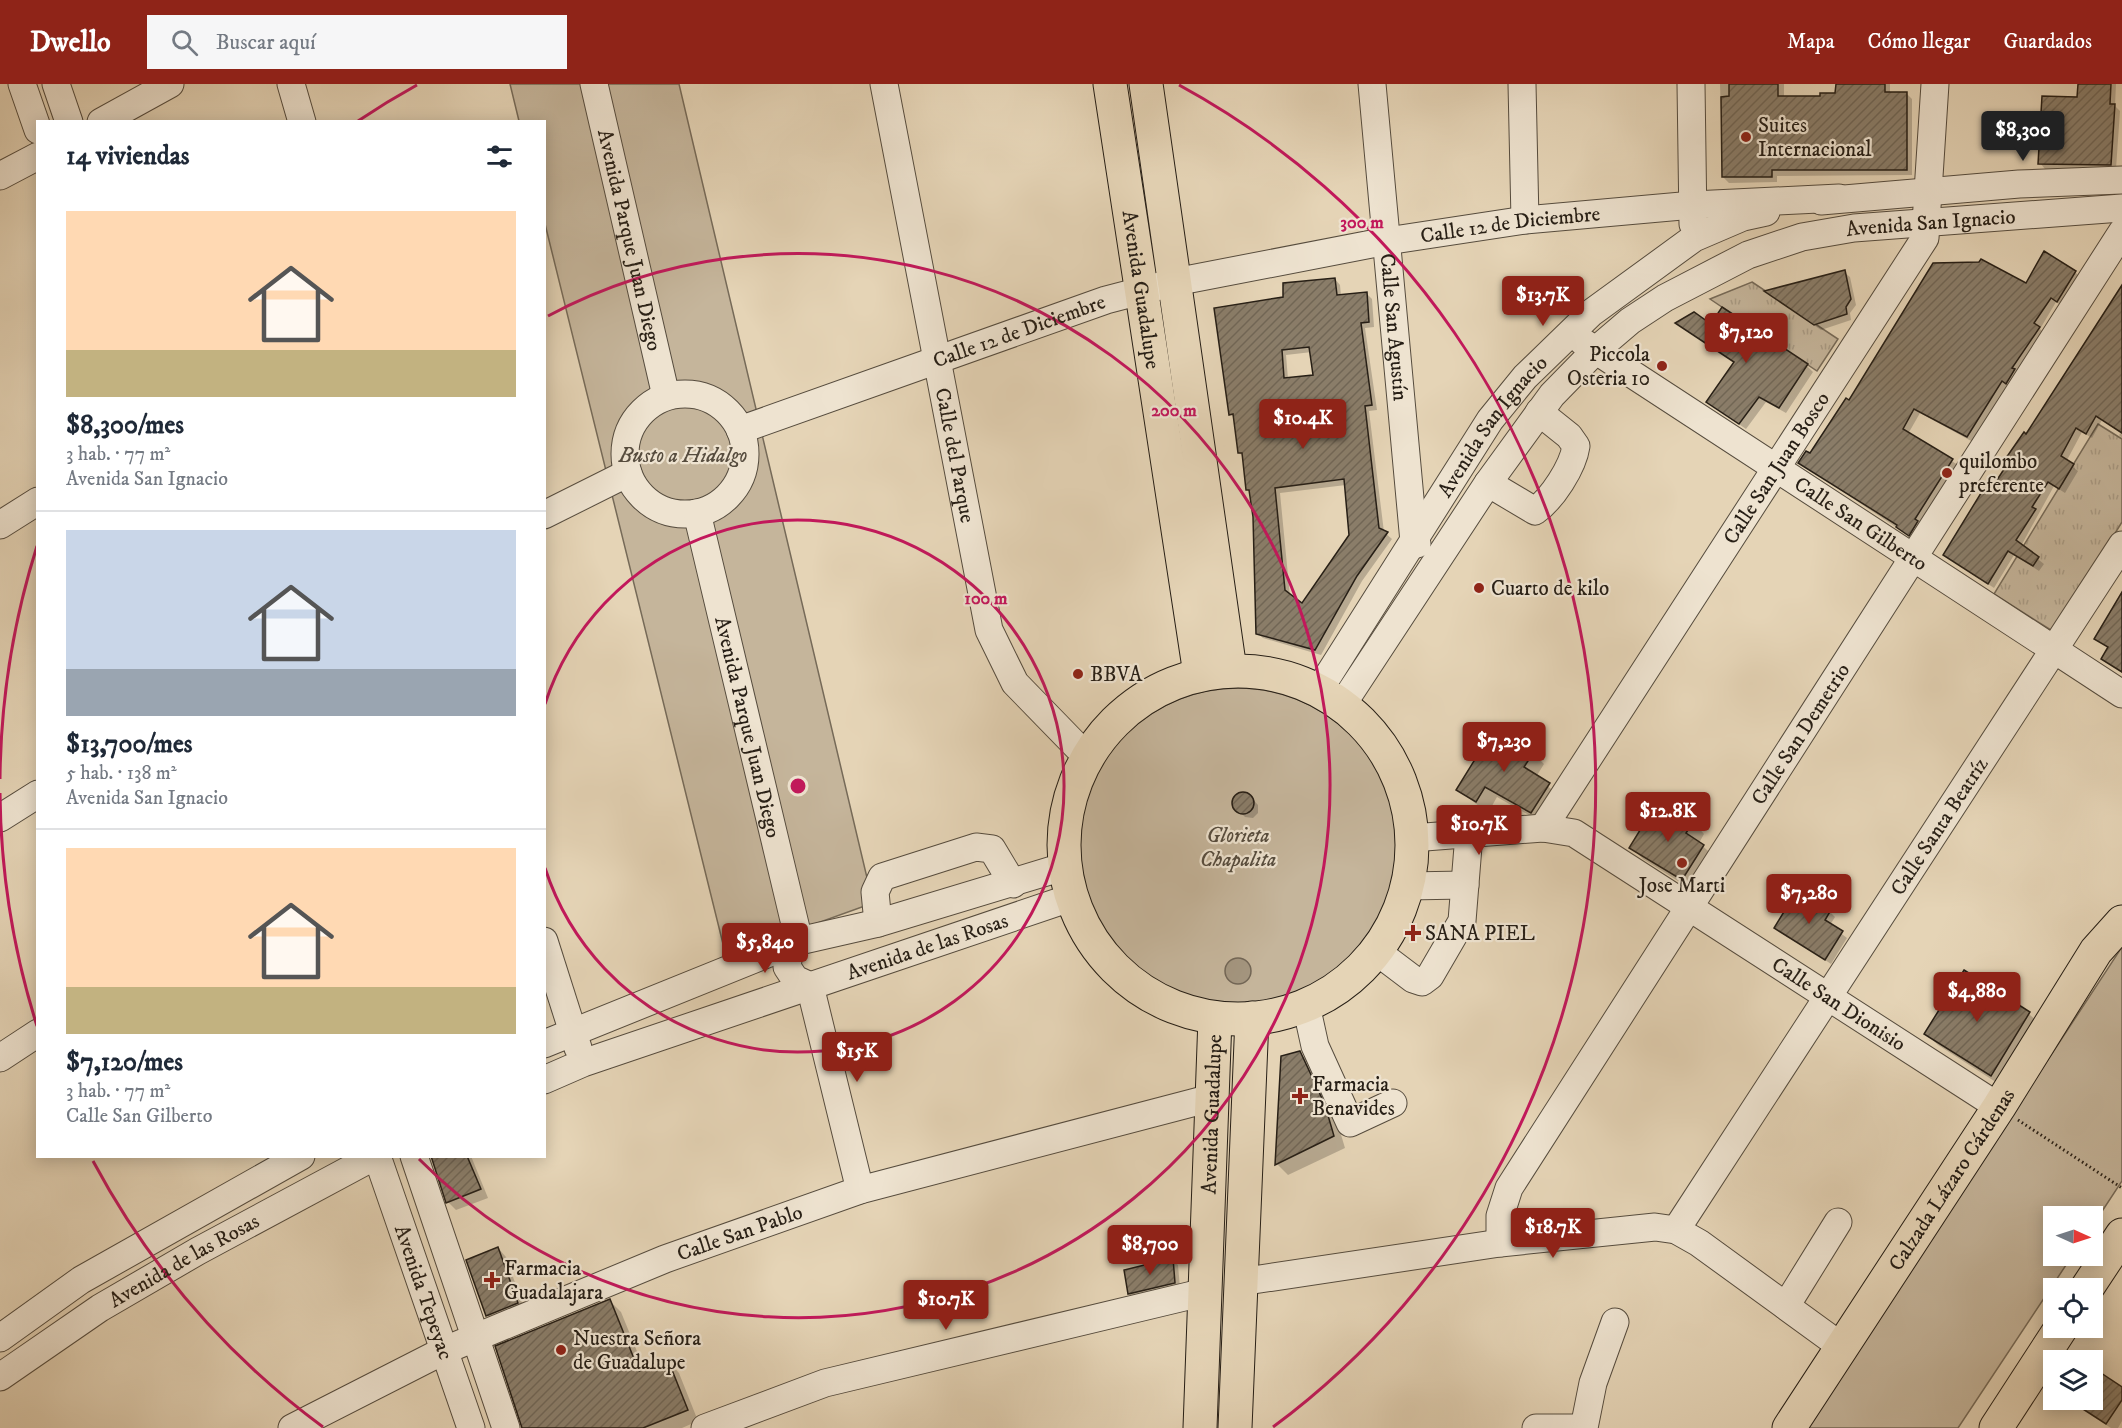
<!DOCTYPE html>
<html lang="es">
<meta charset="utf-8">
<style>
:root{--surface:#fff;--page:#f6f6f7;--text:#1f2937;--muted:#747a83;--line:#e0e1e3;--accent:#8f2418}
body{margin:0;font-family:"IM FELL DW Pica",serif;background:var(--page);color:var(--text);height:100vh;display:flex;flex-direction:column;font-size:22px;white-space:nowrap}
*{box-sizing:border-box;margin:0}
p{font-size:20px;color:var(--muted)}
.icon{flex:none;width:33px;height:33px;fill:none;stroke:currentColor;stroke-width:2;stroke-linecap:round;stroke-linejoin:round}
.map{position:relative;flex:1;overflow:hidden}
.panel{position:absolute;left:36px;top:36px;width:510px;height:1038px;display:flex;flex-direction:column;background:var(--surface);border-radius:0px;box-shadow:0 3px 15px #0003}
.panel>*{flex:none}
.needle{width:39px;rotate:93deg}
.tools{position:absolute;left:2043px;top:1122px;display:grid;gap:12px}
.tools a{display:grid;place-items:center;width:60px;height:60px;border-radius:0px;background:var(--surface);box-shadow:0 3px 15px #0003;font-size:30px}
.price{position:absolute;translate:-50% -51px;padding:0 14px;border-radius:6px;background:var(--accent);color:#fff;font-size:20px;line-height:39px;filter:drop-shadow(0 2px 3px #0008)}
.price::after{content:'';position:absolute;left:50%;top:36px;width:18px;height:14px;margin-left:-9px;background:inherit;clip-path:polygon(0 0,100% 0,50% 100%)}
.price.selected{background:#222;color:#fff}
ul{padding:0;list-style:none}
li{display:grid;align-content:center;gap:12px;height:318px;padding:0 30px}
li+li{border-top:2px solid var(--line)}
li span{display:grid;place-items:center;height:186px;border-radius:0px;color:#555}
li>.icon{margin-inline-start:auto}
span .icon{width:108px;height:108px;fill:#fffc;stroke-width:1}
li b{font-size:26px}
h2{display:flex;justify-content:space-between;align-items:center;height:72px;padding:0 30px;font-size:26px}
header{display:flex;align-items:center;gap:36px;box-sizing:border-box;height:84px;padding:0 30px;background:var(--accent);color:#fff}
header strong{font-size:28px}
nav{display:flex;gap:33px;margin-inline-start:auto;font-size:21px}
.search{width:420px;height:54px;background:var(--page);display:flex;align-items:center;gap:15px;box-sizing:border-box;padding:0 21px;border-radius:0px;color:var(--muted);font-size:22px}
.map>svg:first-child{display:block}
</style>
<header>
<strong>Dwello</strong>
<div class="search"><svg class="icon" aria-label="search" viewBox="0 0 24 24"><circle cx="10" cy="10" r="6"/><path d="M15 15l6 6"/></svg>Buscar aquí</div>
<nav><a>Mapa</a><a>Cómo llegar</a><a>Guardados</a></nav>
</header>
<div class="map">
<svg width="2122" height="1344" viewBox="0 0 2122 1344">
<defs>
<pattern id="grass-tufts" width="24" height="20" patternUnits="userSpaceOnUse" patternTransform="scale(1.5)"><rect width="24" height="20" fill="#c5b59b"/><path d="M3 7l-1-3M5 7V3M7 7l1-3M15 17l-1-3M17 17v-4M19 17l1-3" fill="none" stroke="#a99b85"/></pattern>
<pattern id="building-hatch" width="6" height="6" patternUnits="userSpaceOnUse" patternTransform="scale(1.5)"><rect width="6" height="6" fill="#8a7d69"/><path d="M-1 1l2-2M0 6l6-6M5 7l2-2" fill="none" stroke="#716655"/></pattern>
</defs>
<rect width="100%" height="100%" fill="#e5d4b6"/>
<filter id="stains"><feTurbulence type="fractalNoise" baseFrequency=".00333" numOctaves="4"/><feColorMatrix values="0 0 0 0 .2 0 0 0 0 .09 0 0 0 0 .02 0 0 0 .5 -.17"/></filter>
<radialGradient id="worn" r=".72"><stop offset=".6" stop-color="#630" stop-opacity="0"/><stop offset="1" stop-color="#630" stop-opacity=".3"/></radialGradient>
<!-- grass -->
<g fill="url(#grass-tufts)" stroke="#766a58" stroke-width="1.5">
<polygon points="1752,198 1838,255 1817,287 1710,215"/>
<polygon points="2098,340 2122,355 2122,438 2054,548 1994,510"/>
</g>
<!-- park -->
<g fill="#c5b59b" stroke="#766a58" stroke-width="1.5">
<polygon points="510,0 679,0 873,819 726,872 545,140 544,38 519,37"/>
<circle cx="1238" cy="763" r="159"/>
<polygon points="2122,863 2122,1097 2093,1141 2092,1132 2054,1132 2054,1172 2072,1172 1958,1344 1806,1344"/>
</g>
<!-- water -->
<circle fill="#a49680" stroke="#726656" stroke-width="1.5" cx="1238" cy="887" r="13"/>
<!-- shadow -->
<g fill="#0003" fill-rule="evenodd">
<polygon points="1720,0 1784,0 1784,14 1837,11 1837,0 1890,0 1890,10 1906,9 1912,15 1912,91 1777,92 1777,98 1729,99 1723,93"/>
<polygon points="2080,0 2116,0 2115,22 2120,27 2116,85 2045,85 2040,79 2079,15"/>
<polygon points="1844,188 1850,193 1856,221 1850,229 1851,236 1821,246 1771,212"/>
<polygon points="2075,188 2081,194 2062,222 2056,218 2040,245 2044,249 1973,358 1920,329 1908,350 1958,381 1915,456 1800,379 1810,371 1849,318 2027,201"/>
<path d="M1335 195 1340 201 1341 212 1367 210 1372 215 1374 243 1365 244 1377 326 1369 327 1384 448 1392 455 1362 497 1321 571 1263 554 1257 549 1254 433 1251 409 1247 405 1244 373 1239 369 1235 334 1230 330 1285 215ZM1312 268 1315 292 1288 295 1286 271ZM1346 401 1351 451 1302 521 1290 512 1280 409Z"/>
<polygon points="2122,204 2122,354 2119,351 2121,349 2102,336 2092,354 2082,348 2066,378 2078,387 2065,409 2054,402 2021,462 2044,480 2039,487 2014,471 1994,504 1945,471 1996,401 2011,377 2008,374 2026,352"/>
<polygon points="1678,239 1711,242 1807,282 1813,288 1786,329 1766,318 1746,345 1715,324 1735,279"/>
<polygon points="2122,507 2122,589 2103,575 2109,564 2096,554"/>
<polygon points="1533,669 1544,680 1536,693 1560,712 1543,739 1497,713 1488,729 1458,706"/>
<polygon points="1240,710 1248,710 1258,721 1258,729 1253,734 1245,733 1234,722 1235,714"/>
<polygon points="1693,738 1704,750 1699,759 1715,773 1694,807 1643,775 1631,763 1675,740"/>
<polygon points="1799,808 1830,828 1835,833 1830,841 1847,854 1831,880 1776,843"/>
<polygon points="1965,888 2029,930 2041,941 2002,1002 1938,961 1926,950"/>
<polygon points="1300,969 1311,980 1336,1034 1345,1064 1288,1091 1277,1080 1282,973"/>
<polygon points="431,1072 471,1072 488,1114 456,1126 448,1118"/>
<polygon points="498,1164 506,1173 525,1227 496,1240 487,1231"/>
<polygon points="1172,1176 1178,1181 1180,1204 1134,1215 1129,1210"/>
<polygon points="610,1217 621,1228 645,1287 668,1277 679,1289 698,1337 682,1344 525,1344"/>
<polygon points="2069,1269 2080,1276 2064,1276"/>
<polygon points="2054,1293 2054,1305 2049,1300"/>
<polygon points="2122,1305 2122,1337 2118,1344 2111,1344 2067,1316 2092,1316"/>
</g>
<!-- building -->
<g fill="url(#building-hatch)" stroke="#271f16" stroke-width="1.5" fill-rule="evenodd">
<polygon points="1729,0 1778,0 1778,12 1820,12 1820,9 1835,9 1836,0 1885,0 1885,8 1907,8 1907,86 1772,86 1772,93 1722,93 1721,13 1729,12"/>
<polygon points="2078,0 2111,0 2110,20 2115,20 2111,81 2038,80 2042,12 2077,13"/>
<polygon points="2044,167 2076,187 2057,218 2051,214 2034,239 2040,243 2012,284 2015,285 2006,300 2002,297 1967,353 1914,325 1903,345 1953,375 1915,435 1918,437 1909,452 1896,443 1897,441 1798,379 1806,367 1810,369 1846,314 1849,316 1933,179 1979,178 1981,175 2026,199"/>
<polygon points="1845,186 1851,215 1846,223 1847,230 1814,241 1764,207"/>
<path d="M1335 194 1337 211 1367 208 1369 238 1361 239 1372 321 1365 322 1379 444 1388 448 1357 492 1315 566 1256 550 1253 433 1249 406H1246L1242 369H1238L1233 330 1229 331 1214 224 1283 213V199ZM1309 263 1313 291 1284 294 1282 266ZM1344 395 1349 451 1302 519 1285 506 1275 404Z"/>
<polygon points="2122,201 2122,349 2096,332 2086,350 2076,344 2061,372 2074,380 2059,405 2048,398 2032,423 2036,425 2016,456 2039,473 2033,482 2008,467 1988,500 1943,471 1989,396 1995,399 2010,376 2006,374 2024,348 2026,350"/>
<polygon points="1722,223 1808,280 1779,324 1759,313 1739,340 1706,318 1734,278 1675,239 1694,228 1711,240"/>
<polygon points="2122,508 2122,588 2101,575 2108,563 2094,555"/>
<polygon points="1495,643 1534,668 1524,683 1550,699 1531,729 1485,703 1476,718 1456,706"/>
<circle cx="1243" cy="719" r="11"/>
<polygon points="1653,725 1675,738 1680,729 1694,737 1686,749 1704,761 1682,796 1629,764"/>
<polygon points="1798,805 1831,826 1825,836 1843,847 1825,876 1774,844"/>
<polygon points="1964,886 2030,928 1991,992 1924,950"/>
<polygon points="1300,967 1325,1021 1334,1052 1275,1081 1281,972"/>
<polygon points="431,1072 467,1072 481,1105 446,1119"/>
<polygon points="498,1163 518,1219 486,1232 466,1176"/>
<polygon points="1173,1174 1175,1199 1128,1210 1124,1186"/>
<polygon points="610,1215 639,1287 668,1276 688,1326 643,1344 522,1344 495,1262"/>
<polygon points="2092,1283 2122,1303 2122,1316 2106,1340 2069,1316 2092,1316"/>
</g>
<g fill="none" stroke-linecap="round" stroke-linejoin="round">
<defs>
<g id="minor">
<polyline points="22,0 38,46"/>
<polyline points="56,0 69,38"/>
<polyline points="291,0 302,38"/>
<path id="s1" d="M594 0 666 312"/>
<path id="s2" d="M884 0 989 546 1015 599 1088 674"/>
<path id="s3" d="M1372 0 1414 458 1417 460"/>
<polyline points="1522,0 1525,136"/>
<polyline points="1691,0 1693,140"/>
<polyline points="101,38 170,0"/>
<polyline points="0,92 38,72"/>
<polyline points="1821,117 2019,100 2122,96"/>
<path id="s4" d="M1583 258 2122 610"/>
<circle cx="685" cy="370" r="60"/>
<path id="s5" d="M740 346 1106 216 1175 198 1387 157 1525 136 1693 121 1839 114"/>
<path d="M1488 399 1535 427C1552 415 1573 383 1576 362L1569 352 1539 328"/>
<path id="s6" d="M697 429 799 857 789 869 787 883 795 895 810 902 860 1106"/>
<polyline points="544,431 628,389"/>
<polyline points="0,441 38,417"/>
<path id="s7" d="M1319 606 1490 336 1525 293 1591 229 1694 154 1743 133 1766 128"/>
<path id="s8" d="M1342 621 1488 399 1552 311 1596 266 1630 237 1665 214 1748 171 1802 153 1854 144 2122 124"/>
<polyline points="0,734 38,710"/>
<path id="s9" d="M1543 744 1925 154 1935 0"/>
<path id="s10" d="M1412 754 1543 744 1574 749 1999 1023"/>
<polyline points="1407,802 1465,801"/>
<polyline points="878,839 875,808 882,793 976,763 992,765 1013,800"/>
<polyline points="544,857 578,964"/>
<polyline points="1376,867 1413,895 1422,898 1430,892 1462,837 1469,750"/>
<polyline points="1306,921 1315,962 1350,1039 1393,1019"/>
<polyline points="544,960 799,857 878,839 1066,782"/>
<polyline points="0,974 38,949"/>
<path id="s11" d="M544 996 583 979 1073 813"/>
<path id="s12" d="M377 1072 471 1344"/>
<polyline points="414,1072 506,1344"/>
<path id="s13" d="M1676 1146 2122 461"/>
<path id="s14" d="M1500 1159V1132L1509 1104 2122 148"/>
<polyline points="1240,1198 1500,1159 1655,1143 1676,1146 1699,1159 1842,1263"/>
<polyline points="1786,1222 1838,1138"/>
<polyline points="0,1254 81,1196 301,1072"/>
<path id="s15" d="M0 1293 100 1224 198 1167 375 1072"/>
<path id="s16" d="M292 1344 443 1267 665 1175 860 1106 1211 1014"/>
<polyline points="705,1344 825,1299 1205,1208"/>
<polyline points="1536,1344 1578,1344"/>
<polyline points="1584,1344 1593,1299 1615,1238"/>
</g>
<g id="major">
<path id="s17" d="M1110 0 1200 590"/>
<polyline points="1146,0 1230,586"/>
<circle cx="1238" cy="761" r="174"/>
<path id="s18" d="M1200 1344 1215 934"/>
<polyline points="1235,1344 1252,934"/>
</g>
<g id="highway">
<polyline points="2087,1204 2122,1151"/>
<path id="s19" d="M1789 1344 1999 1023 2096 867 2122 838"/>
<polyline points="1996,1344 2061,1244"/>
</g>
</defs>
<!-- minor casing -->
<use href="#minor" stroke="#564c3e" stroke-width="29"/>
<!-- major casing -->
<use href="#major" stroke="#271f16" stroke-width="35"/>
<!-- highway casing -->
<use href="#highway" stroke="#271f16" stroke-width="35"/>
<!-- path -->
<g stroke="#271f16" stroke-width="3" stroke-dasharray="1.5 3" stroke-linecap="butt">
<circle cx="1235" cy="762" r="186"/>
<polyline points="2018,1036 2122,1104"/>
</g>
<!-- minor -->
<use href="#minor" stroke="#eee3d0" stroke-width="27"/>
<!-- major -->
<use href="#major" stroke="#e5d4b6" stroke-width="33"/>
<!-- highway -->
<use href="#highway" stroke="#e5d4b6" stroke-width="33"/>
</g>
<!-- distance rings -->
<g fill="none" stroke="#c2185b" stroke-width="3">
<path d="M545 620A266 266 0 1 1 545 784"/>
<path d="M548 232A532 532 0 1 1 419 1075"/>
<path d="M323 1343A798 798 0 0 1 93 1077M37 942A798 798 0 0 1 0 709M0 695A798 798 0 0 1 37 462M358 37A798 798 0 0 1 417 1M1179 1A798 798 0 0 1 1273 1343"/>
</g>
<!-- markers -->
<g fill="#8f2418" stroke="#eee3d0" stroke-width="2">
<circle cx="1746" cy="53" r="6"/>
<circle cx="1662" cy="282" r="6"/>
<circle cx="1947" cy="389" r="6"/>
<circle cx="1479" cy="504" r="6"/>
<circle cx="1078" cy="590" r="6"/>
<circle cx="1682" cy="779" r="6"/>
<path d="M1410 840h6v6h6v6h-6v6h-6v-6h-6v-6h6z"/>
<path d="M1297 1003h6v6h6v6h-6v6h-6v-6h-6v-6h6z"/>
<path d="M489 1187h6v6h6v6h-6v6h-6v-6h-6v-6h6z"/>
<circle cx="561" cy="1266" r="6"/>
</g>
<g text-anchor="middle" stroke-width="4.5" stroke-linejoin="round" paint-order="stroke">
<!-- poi labels -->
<g font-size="21" fill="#271f16" stroke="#eee3d0" text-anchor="start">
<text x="1758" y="48">Suites<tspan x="1758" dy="24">Internacional</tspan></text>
<text x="1650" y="277" text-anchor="end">Piccola<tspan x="1650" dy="24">Osteria 10</tspan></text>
<text x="1959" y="384">quilombo<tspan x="1959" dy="24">preferente</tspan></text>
<text x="1491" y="511">Cuarto de kilo</text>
<text x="1090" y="597">BBVA</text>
<text x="1682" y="808" text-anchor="middle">Jose Marti</text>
<text x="1425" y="856">SANA PIEL</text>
<text x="1312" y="1007">Farmacia<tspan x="1312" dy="24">Benavides</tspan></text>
<text x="504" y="1191">Farmacia<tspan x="504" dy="24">Guadalajara</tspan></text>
<text x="573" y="1261">Nuestra Señora<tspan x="573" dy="24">de Guadalupe</tspan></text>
</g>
<!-- street labels -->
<g font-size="21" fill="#271f16" stroke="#eee3d0">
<text dy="7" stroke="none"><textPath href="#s8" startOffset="804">Avenida San Ignacio</textPath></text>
<text dy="7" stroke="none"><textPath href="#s5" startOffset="800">Calle 12 de Diciembre</textPath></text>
<text dy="7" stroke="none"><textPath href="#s1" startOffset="160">Avenida Parque Juan Diego</textPath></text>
<text dy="7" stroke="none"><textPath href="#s17" startOffset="208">Avenida Guadalupe</textPath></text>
<text dy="7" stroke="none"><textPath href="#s3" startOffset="244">Calle San Agustín</textPath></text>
<text dy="7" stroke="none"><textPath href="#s5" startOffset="296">Calle 12 de Diciembre</textPath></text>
<text dy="7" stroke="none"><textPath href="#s7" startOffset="316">Avenida San Ignacio</textPath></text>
<text dy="7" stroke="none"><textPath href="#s2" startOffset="378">Calle del Parque</textPath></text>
<text dy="7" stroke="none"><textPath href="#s9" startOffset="429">Calle San Juan Bosco</textPath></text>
<text dy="7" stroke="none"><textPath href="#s4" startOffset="332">Calle San Gilberto</textPath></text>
<text dy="7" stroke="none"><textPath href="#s6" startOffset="220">Avenida Parque Juan Diego</textPath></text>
<text dy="7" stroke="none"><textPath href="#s14" startOffset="596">Calle San Demetrio</textPath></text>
<text dy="7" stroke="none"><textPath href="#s13" startOffset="482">Calle Santa Beatríz</textPath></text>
<text dy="7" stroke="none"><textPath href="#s11" startOffset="406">Avenida de las Rosas</textPath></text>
<text dy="7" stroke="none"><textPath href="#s10" startOffset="478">Calle San Dionisio</textPath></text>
<text dy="7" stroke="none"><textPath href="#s18" startOffset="314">Avenida Guadalupe</textPath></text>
<text dy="7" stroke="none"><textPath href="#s19" startOffset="297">Calzada Lázaro Cárdenas</textPath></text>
<text dy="7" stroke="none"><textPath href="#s16" startOffset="489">Calle San Pablo</textPath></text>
<text dy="7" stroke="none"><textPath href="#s15" startOffset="218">Avenida de las Rosas</textPath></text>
<text dy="7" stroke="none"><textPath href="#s12" startOffset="144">Avenida Tepeyac</textPath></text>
</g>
<!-- park labels -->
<g font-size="21" font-style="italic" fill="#564c3e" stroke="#eee3d0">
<text x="683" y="378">Busto a Hidalgo</text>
<text x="1238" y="758">Glorieta<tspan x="1238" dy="24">Chapalita</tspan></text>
</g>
</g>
<circle cx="798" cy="702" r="9" fill="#c2185b" stroke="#eee3d0" stroke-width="3"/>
<g font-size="18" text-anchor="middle" font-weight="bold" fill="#c2185b" stroke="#eee3d0" stroke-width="4.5" stroke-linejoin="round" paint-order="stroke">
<text x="1362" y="144">300 m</text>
<text x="1174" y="332">200 m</text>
<text x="986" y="520">100 m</text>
</g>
<rect width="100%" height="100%" filter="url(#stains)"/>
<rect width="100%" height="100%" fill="url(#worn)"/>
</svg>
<div class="tools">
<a><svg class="needle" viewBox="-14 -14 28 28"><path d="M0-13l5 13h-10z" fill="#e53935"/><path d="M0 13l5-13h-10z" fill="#747a83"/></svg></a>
<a><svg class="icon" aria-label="locate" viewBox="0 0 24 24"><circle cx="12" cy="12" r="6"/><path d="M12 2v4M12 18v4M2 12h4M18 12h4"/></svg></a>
<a><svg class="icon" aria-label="layers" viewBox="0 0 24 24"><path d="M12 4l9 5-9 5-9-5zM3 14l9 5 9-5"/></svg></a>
</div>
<b class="price selected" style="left:2023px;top:78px">$8,300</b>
<b class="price" style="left:1543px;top:243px">$13.7K</b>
<b class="price" style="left:1746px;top:280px">$7,120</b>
<b class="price" style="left:1303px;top:366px">$10.4K</b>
<b class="price" style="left:1504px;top:689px">$7,230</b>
<b class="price" style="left:1668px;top:759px">$12.8K</b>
<b class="price" style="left:1479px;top:772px">$10.7K</b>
<b class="price" style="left:1809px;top:841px">$7,280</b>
<b class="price" style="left:765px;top:890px">$5,840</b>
<b class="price" style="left:1977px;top:939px">$4,880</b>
<b class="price" style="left:857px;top:999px">$15K</b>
<b class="price" style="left:1553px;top:1175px">$18.7K</b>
<b class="price" style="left:1150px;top:1192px">$8,700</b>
<b class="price" style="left:946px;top:1247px">$10.7K</b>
<section class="panel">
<h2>14 viviendas<svg class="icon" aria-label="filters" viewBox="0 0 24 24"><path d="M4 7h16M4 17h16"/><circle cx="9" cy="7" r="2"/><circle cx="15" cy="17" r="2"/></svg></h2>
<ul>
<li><span style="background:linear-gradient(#ffd9b3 75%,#c2b280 0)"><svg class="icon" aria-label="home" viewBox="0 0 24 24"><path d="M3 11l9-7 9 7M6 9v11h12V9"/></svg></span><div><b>$8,300/mes</b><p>3 hab. · 77 m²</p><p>Avenida San Ignacio</p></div></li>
<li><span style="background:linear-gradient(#c9d6e8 75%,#9aa5b1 0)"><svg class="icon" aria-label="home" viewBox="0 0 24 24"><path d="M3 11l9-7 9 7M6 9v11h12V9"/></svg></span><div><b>$13,700/mes</b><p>5 hab. · 138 m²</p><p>Avenida San Ignacio</p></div></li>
<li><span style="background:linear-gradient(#ffd9b3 75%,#c2b280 0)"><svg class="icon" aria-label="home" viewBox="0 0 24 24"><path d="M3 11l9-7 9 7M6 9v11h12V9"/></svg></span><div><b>$7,120/mes</b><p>3 hab. · 77 m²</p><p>Calle San Gilberto</p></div></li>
</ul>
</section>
</div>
